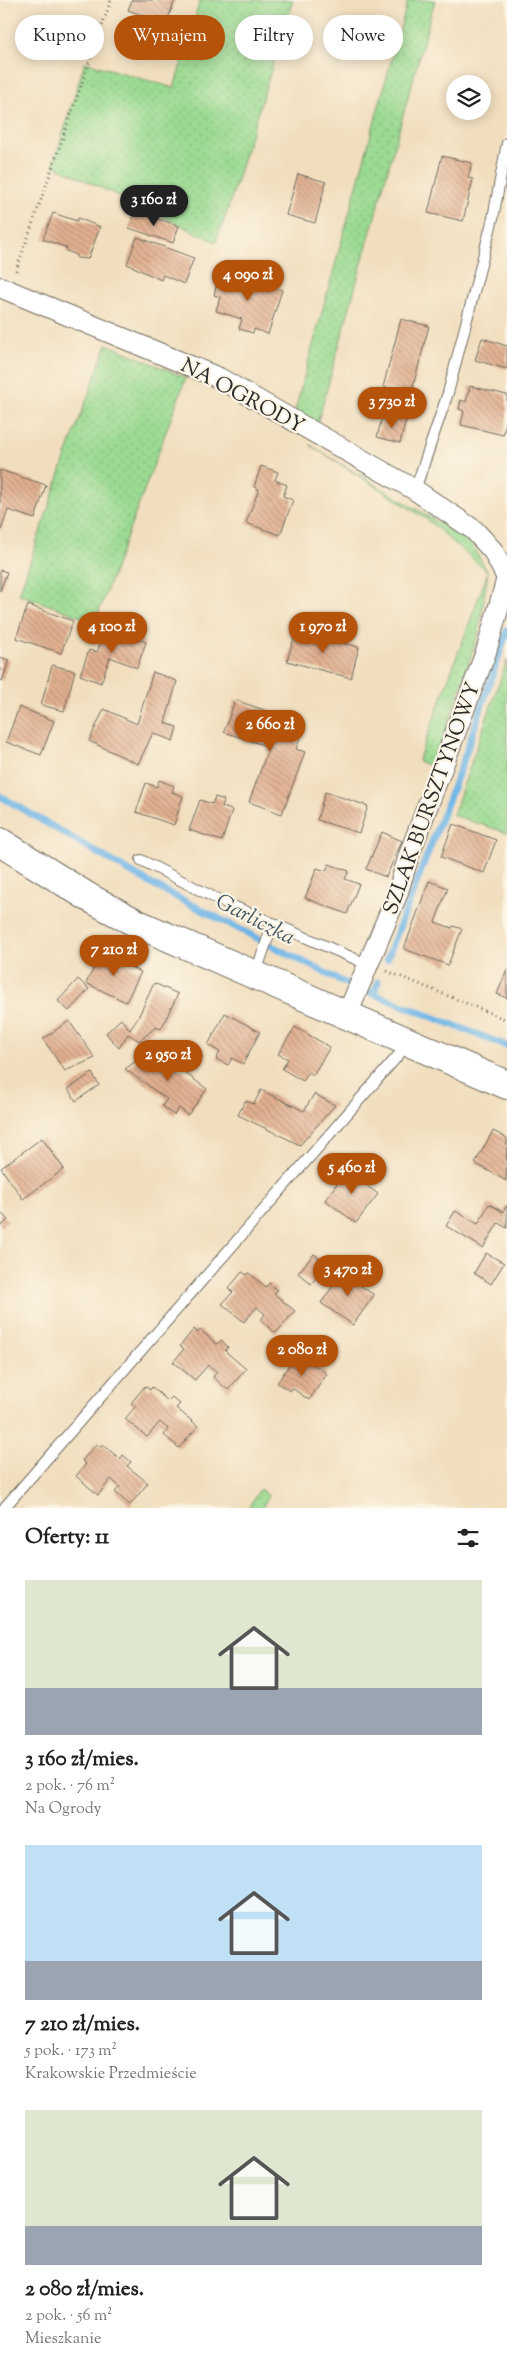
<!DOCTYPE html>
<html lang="pl">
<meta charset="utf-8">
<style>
:root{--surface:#fff;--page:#f6f6f6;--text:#222;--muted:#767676;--accent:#b45309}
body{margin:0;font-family:"Sorts Mill Goudy",serif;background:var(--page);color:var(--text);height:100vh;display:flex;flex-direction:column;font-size:19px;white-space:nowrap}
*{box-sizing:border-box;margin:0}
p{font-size:16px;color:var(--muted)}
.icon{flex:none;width:28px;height:28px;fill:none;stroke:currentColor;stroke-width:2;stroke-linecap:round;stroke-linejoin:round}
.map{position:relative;height:1508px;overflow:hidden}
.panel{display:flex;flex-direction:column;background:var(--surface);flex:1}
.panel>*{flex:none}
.hud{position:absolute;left:15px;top:15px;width:478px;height:45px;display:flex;gap:10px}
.tools{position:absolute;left:446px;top:75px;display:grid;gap:10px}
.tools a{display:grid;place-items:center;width:45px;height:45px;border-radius:50%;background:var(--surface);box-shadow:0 2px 12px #0003;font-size:25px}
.price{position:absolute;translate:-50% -42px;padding:0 11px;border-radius:18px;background:var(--accent);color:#fff;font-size:16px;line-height:32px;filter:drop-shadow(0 1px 2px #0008)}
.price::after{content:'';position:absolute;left:50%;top:30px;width:15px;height:11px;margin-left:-8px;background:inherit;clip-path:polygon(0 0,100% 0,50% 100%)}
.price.active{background:#222;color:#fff}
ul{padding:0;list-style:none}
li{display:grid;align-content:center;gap:10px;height:265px;padding:0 25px}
li span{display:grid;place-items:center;height:155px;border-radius:0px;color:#555}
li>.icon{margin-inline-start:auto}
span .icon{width:90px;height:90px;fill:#fffc;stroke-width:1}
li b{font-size:21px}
h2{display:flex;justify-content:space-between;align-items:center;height:60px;padding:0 25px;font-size:21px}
.tag{padding:0 18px;border-radius:22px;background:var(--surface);box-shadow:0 2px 12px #0003;font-size:18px;line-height:45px}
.tag.active{background:var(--accent);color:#fff}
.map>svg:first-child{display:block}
</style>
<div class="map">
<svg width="507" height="1508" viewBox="0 0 507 1508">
<defs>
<pattern id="grass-dots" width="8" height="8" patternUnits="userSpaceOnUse" patternTransform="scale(1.25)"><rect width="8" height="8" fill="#9ada91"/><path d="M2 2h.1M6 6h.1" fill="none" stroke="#85bb7d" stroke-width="1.8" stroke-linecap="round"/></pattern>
<pattern id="building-back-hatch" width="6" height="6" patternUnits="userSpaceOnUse" patternTransform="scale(1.25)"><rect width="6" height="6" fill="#e2b090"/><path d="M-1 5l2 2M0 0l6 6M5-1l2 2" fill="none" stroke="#b78f76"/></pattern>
</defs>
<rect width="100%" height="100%" fill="#fcf5e5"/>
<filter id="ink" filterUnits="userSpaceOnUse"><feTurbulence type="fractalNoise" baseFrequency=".02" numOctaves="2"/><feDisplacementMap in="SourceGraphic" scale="10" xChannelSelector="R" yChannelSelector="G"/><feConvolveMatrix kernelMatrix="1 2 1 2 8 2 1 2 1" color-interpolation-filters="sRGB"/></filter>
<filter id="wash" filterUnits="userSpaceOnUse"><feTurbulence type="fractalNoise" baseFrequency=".0096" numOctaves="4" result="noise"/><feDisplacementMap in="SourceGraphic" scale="20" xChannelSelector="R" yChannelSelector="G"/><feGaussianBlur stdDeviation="1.12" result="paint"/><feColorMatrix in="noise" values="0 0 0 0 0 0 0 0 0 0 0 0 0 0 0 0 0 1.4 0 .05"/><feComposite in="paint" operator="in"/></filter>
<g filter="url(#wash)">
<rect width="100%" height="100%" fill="#f1debe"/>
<!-- grass -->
<g fill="url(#grass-dots)" stroke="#62825e">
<polygon points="200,0 293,0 227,212 216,242 53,165 85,62 174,88"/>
<polygon points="408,0 435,0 317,425 295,410"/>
<polygon points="107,344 186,378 95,622 19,594 68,450"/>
<polygon points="310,445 469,541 488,572 479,632 434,767 418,761 488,572 425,518"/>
<polygon points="507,660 507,833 453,815"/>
<polygon points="260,1489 269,1496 262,1508 248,1508"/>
</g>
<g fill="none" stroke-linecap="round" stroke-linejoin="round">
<!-- stream -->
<g stroke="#70b6e7" stroke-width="7">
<polyline points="0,796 151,884 343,982 507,1046"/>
<polyline points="387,959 461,767 507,631"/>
<polyline points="374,994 378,982"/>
</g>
</g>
<g id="blocks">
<!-- building -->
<g fill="url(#building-back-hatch)">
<polygon points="132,0 175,0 166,24 128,10"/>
<polygon points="442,156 472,163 468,178 473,179 463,221 428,213"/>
<polygon points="298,174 326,182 315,223 286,215"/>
<polygon points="135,211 179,226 173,243 129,228"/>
<polygon points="53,213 77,221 78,218 100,227 88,259 77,258 75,254 66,251 67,248 43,239"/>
<polygon points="137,237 194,258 184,284 163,275 161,280 127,264"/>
<polygon points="228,272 282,290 268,334 254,329 253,333 239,329 242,319 216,311 220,297 214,295 217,284 224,287"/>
<polygon points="401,319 429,326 411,394 383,387"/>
<polygon points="482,338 507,346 507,369 475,360"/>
<polygon points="470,386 507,395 507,419 503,435 461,425 464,411 459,409 461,400 466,402"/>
<polygon points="383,414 406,420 400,443 377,437"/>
<polygon points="261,466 278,472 275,480 287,485 283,496 293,500 280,535 246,523 259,489 254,487"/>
<polygon points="0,470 46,485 35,519 8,510 0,533"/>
<polygon points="0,570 7,572 0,591"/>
<polygon points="28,605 73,621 61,653 16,638"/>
<polygon points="106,628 146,642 137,668 110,657 101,683 80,675 89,650 97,652"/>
<polygon points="296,631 359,647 351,678 287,661"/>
<polygon points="0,657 9,660 2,681 0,680"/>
<polygon points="52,665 75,671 64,711 41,705"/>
<polygon points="153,672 177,681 165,723 177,727 173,741 153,733 138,764 89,741 104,709 137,724"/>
<polygon points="235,700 305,724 296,749 305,752 282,814 249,802 269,747 224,732"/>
<polygon points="19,707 54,721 41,755 6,742"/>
<polygon points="159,780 174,786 172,792 183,796 174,825 136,812 146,783 157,787"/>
<polygon points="325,792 368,806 359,833 317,820"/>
<polygon points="215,797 224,800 222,807 232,810 222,841 189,830 200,800 212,804"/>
<polygon points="453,824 496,840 484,873 441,857"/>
<polygon points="382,832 402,841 386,877 366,869"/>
<polygon points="329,864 349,871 345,879 359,884 347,914 305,898 317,868 326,871"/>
<polygon points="429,881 448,888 435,922 452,928 453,926 462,929 448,965 404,949"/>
<polygon points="102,952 117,960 120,955 129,959 126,965 141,972 126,1002 86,983"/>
<polygon points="507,970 507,998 497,994"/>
<polygon points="78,979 89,989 69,1011 58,1001"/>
<polygon points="154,983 178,994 161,1029 156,1027 139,1041 128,1034 119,1048 106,1033 121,1019 130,1030 138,1018"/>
<polygon points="225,1013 260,1032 243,1064 232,1058 228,1065 216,1059 220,1052 208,1045"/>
<polygon points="69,1021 95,1058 65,1071 43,1039"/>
<polygon points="295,1027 330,1047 313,1075 309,1072 303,1081 282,1069 288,1059 278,1054"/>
<polygon points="153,1049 207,1089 188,1115 179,1108 174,1115 162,1106 167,1099 125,1069"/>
<polygon points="92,1073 99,1085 76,1101 68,1089"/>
<polygon points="261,1090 304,1111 314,1094 335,1105 300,1145 238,1115 245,1101 254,1104"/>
<polygon points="493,1131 507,1138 506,1181 475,1163"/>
<polygon points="42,1138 64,1169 23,1199 1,1168"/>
<polygon points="350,1166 369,1181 366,1185 378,1194 356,1223 325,1200"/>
<polygon points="489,1204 503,1212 507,1205 507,1228 498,1223 483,1248 446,1226 455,1211 478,1224"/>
<polygon points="0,1212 8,1220 0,1227"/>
<polygon points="486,1253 504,1263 491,1284 474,1273"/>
<polygon points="314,1254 327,1264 311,1284 298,1273"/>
<polygon points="346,1267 365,1280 361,1286 374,1295 353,1325 321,1303"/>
<polygon points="242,1272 247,1275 249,1273 266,1287 269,1283 277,1290 274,1294 295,1311 276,1333 261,1320 265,1314 257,1307 244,1322 222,1304 233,1292 228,1289"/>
<polygon points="194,1329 198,1333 200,1330 217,1344 221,1340 228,1347 225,1351 246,1369 228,1390 213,1377 217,1372 208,1365 195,1380 173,1362 184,1349 180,1346"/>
<polygon points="297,1353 327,1374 309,1400 292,1388 290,1391 277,1383"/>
<polygon points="145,1386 150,1390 152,1387 168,1401 172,1397 180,1404 176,1408 198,1426 179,1448 164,1435 168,1429 160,1422 147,1437 125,1419 135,1407 131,1403"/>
<polygon points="96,1444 101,1447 103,1445 120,1459 123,1455 131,1462 127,1466 148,1483 130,1505 115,1492 120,1487 111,1479 98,1495 76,1476 86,1464 82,1461"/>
</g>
</g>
</g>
<g filter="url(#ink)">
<use href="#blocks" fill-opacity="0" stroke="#706a5e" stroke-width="1"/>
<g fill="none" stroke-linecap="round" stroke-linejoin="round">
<defs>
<g id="lane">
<polyline points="415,490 448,393 493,218 507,143"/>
<polyline points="141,860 217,899 367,964"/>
<polyline points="255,975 273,923"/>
<polyline points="4,1508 409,1043"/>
</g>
<g id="street">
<polyline points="0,287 219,378 415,490 474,530 493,551 507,578"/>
<polyline points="347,1015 397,895 409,855 486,652 507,578"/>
</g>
<polyline id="secondary" points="0,842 88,897 138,924 507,1085"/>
</defs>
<!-- lane casing -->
<use href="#lane" stroke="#706a5e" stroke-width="12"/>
<!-- street casing -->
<use href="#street" stroke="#706a5e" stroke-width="22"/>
<!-- secondary casing -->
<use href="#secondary" stroke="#706a5e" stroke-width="30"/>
<!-- path -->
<g stroke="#706a5e" stroke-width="3" stroke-dasharray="1 4" stroke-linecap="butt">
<polyline points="16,271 111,0"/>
<polyline points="387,971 507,1020"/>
</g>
<!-- lane -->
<use href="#lane" stroke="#fff" stroke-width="10"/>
<!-- street -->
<use href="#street" stroke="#fff" stroke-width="20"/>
<!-- secondary -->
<use href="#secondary" stroke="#fff" stroke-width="28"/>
</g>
</g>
<g text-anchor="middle" stroke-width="4.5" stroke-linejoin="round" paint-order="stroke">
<!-- street labels -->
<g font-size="21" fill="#2b2b2b" stroke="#fcf5e5">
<text transform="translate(243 395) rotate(28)" y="7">NA OGRODY</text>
<text transform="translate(431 798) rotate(-70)" y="7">SZLAK BURSZTYNOWY</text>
</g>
<!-- water labels -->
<g font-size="22" font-style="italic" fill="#405563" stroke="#fcf5e5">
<text transform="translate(256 918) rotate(27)" y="8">Garliczka</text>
</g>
</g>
</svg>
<div class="tools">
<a><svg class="icon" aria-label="layers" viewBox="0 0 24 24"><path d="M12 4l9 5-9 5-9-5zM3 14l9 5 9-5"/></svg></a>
</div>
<b class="price active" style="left:154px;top:227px">3 160 zł</b>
<b class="price" style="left:248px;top:302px">4 090 zł</b>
<b class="price" style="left:392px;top:429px">3 730 zł</b>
<b class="price" style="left:112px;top:654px">4 100 zł</b>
<b class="price" style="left:323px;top:654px">1 970 zł</b>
<b class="price" style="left:270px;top:752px">2 660 zł</b>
<b class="price" style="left:114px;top:977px">7 210 zł</b>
<b class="price" style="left:168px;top:1082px">2 950 zł</b>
<b class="price" style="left:352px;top:1195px">5 460 zł</b>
<b class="price" style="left:348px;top:1297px">3 470 zł</b>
<b class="price" style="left:302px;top:1377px">2 080 zł</b>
<div class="hud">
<a class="tag">Kupno</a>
<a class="tag active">Wynajem</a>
<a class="tag">Filtry</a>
<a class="tag">Nowe</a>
</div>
</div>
<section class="panel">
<h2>Oferty: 11<svg class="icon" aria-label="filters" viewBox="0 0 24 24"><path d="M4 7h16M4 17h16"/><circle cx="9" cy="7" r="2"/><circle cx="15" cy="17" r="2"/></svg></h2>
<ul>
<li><span style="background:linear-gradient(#dfe7d0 70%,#9aa5b1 0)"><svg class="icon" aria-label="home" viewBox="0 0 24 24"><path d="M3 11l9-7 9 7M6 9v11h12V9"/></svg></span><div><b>3 160 zł/mies.</b><p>2 pok. · 76 m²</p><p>Na Ogrody</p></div></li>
<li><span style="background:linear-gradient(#bfe0f5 75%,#9aa5b1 0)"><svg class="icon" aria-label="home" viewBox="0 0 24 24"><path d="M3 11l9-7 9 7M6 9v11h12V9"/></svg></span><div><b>7 210 zł/mies.</b><p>5 pok. · 173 m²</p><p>Krakowskie Przedmieście</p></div></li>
<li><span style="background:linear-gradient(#dfe7d0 75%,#9aa5b1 0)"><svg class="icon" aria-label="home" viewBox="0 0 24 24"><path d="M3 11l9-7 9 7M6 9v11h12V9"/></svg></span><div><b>2 080 zł/mies.</b><p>2 pok. · 56 m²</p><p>Mieszkanie</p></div></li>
</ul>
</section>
